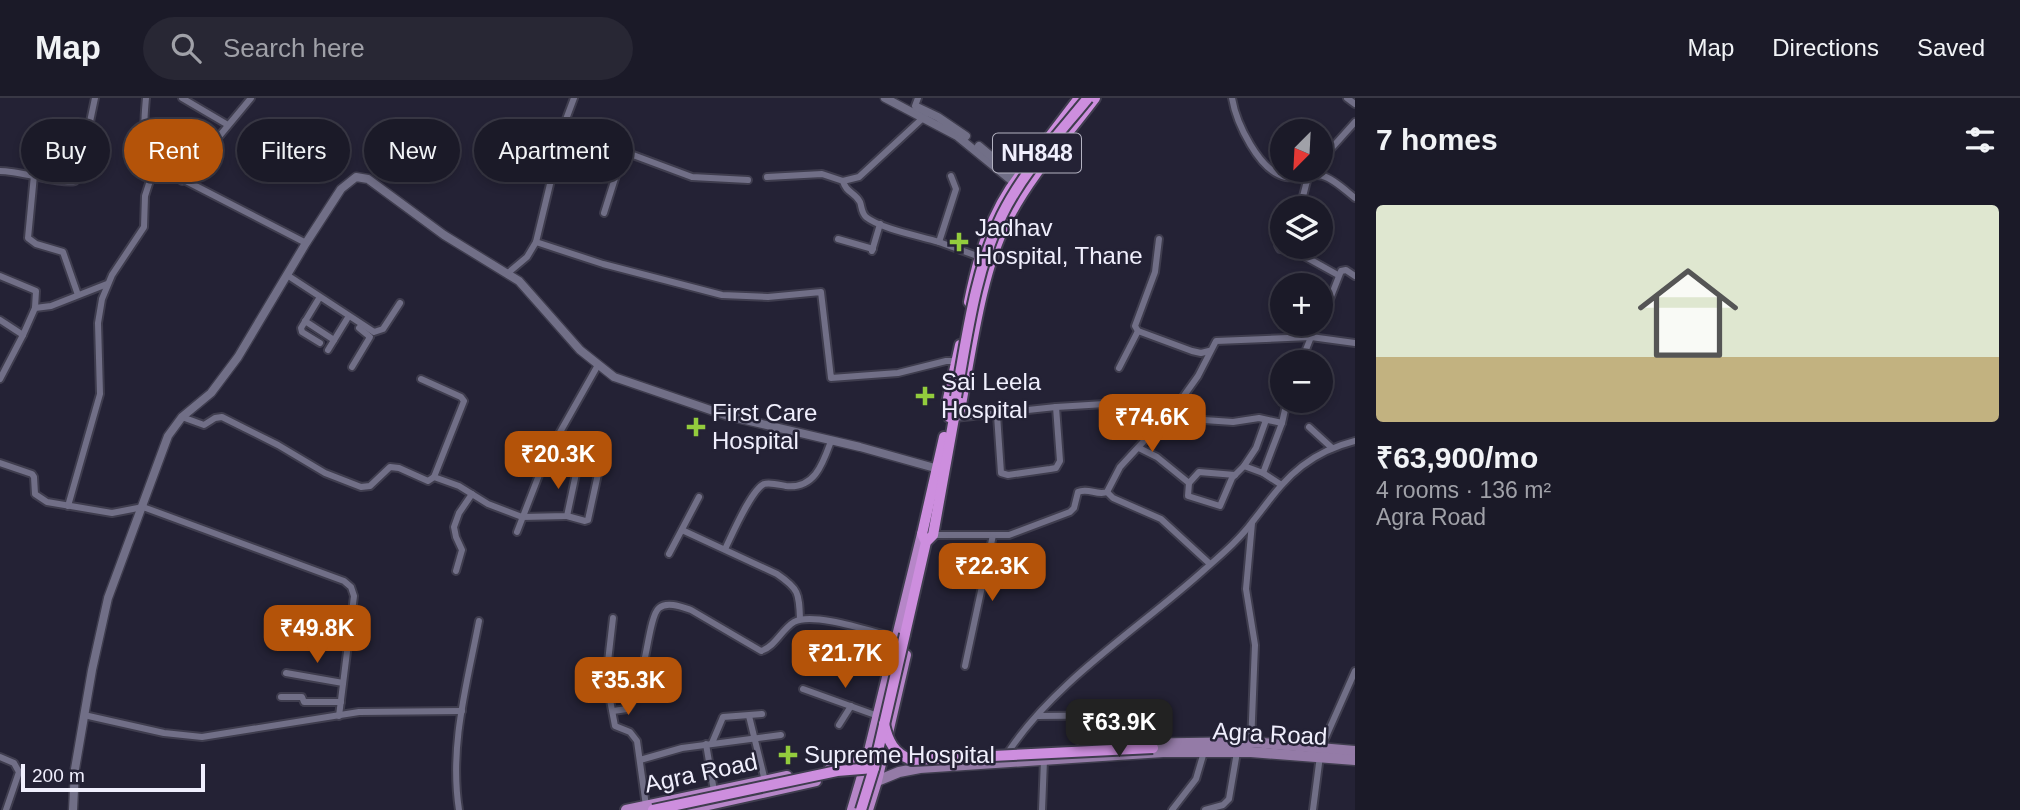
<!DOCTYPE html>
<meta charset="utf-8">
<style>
:root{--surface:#1b1a28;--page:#282734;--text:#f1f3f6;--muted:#a0a1a8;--line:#393845;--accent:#b45309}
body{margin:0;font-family:Arial,sans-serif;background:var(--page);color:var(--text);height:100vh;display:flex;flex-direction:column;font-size:26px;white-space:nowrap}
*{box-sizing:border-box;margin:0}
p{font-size:23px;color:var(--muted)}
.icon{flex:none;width:38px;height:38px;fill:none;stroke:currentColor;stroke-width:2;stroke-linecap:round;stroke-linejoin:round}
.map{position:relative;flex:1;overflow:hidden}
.details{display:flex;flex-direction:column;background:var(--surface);width:665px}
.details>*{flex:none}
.guide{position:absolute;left:21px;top:21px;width:665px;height:63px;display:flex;gap:14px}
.needle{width:46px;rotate:204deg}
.buttons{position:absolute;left:1270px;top:21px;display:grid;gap:14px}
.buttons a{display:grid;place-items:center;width:63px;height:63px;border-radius:50%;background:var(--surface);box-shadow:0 4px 10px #0003,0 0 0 2px var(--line);font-size:35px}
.scale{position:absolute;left:21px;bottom:18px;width:184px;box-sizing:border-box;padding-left:7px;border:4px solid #f0effd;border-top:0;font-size:19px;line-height:24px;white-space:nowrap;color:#f0effd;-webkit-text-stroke:5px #242235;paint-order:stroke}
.price{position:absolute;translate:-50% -60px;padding:0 16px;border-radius:14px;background:var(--accent);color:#fff;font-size:23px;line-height:46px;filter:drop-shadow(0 2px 4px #0008)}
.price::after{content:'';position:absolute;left:50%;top:42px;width:21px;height:16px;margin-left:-10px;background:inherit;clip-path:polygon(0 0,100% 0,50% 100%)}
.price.selected{background:#222;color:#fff}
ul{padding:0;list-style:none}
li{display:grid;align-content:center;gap:14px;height:371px;padding:0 21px}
li span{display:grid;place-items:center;height:217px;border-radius:7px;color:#555}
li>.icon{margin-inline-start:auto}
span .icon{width:126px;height:126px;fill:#fffc;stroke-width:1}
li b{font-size:30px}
h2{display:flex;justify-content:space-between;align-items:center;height:84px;padding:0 21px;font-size:30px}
.pill{padding:0 24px;border-radius:32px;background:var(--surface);box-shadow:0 4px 10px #0003,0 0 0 2px var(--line);font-size:24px;line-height:63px}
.pill.selected{background:var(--accent);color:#fff}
header{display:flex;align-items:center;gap:42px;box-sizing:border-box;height:98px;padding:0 35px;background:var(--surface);border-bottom:2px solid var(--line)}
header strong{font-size:33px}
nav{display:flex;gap:38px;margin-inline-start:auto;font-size:24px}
.search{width:490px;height:63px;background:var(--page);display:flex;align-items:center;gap:18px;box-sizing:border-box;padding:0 24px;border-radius:38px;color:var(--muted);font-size:26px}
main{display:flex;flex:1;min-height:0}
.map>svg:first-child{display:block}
</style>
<header>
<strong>Map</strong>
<div class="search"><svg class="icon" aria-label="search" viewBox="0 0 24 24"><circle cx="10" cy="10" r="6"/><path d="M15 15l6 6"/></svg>Search here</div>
<nav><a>Map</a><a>Directions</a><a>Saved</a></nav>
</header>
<main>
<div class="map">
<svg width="1355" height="712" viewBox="0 0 1355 712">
<rect width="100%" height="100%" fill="#242235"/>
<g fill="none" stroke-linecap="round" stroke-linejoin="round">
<defs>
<g id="minor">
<path d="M146 0C144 23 141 47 155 67L306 145"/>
<polyline points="182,0 228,27"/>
<path d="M1232 0C1236 24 1259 74 1286 79 1299 81 1310 74 1323 78 1334 81 1346 93 1355 100"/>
<polyline points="1347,0 1355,6"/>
<polyline points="915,8 918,0"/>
<polyline points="561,42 633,57 692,79 748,82"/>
<polyline points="1321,62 1355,24"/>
<path d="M0 73C20 73 60 86 75 83L79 76 95 0"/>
<polyline points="34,77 28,140 36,146 63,154 78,197"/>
<polyline points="951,78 956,91 939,144 980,159"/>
<polyline points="767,79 822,76 843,83 859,79 925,18"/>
<polyline points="182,83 251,0"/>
<path d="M843 83C846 95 855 94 860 104 862 109 861 114 866 119 881 131 920 138 939 144"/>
<polyline points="1300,110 1309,75 1312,72"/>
<polyline points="604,115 623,55"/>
<polyline points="1283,138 1278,147 1280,151 1293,152 1338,177"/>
<polyline points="838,141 873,151"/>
<polyline points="1159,141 1155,174 1135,228 1138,233 1192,253 1201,255 1209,253"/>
<polyline points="536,144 603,166 722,197 768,199 821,194 831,280 898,275 946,263 957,263"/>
<polyline points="872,153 880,126"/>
<polyline points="508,175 527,159 536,144 565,24 574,0"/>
<polyline points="287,177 374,234 383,231 400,205"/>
<polyline points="0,178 36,193 35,210 23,237"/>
<polyline points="318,202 301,230 302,234 320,245"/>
<polyline points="35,210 51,208 107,186"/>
<polyline points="0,222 23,237 0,281"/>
<polyline points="305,223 334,242"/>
<polyline points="1321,224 1341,173 1346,172 1355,178"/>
<polyline points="328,252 347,221"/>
<polyline points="1301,264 1311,239"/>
<polyline points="352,269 370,239 359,230"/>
<polyline points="1119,270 1138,233"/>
<polyline points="421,281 461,299 464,303 434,379 459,388 488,406 522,419 567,418 581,352"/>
<polyline points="997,317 1001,375 1008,377 1050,371 1056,370 1060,363 1056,309"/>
<polyline points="182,319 204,327 215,320 222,319 278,347 325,375 361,389 370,388 390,369 399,370 428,383 434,379"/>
<polyline points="954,320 1056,309 1105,306 1153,323"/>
<polyline points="1175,320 1233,324 1259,320 1282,325"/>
<polyline points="1309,329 1332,350"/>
<polyline points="1139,350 1157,359 1189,385 1199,374 1235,377"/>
<polyline points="0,365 32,376 34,379 35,396 47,404 112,415 143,409 344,483 351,489 354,498 339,618"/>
<polyline points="1244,368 1263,375 1280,386"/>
<polyline points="1263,375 1282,325 1287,303"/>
<polyline points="1189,385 1188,398 1220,408 1232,380 1244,368 1256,350 1266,322"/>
<polyline points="1107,394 1113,400 1161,421 1210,466"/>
<polyline points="68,408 100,296 98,225 102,201 112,177 144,129 145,98 155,67"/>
<polyline points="567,418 585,423 588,422 603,353"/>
<path d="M682 432 777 476C799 491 799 495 800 521"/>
<polyline points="517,434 546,359 598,267"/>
<path d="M933 437H1009L1070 414 1074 410 1078 394C1088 389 1097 398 1107 394L1120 369 1144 343 1153 323 1173 321 1177 318 1183 299 1198 278 1216 243 1311 239 1355 245"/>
<path d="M725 451C732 437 751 392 764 386 770 384 780 387 786 388 815 391 823 365 831 343"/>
<polyline points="669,456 699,399"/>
<polyline points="456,473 462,452 456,439 454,429 459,415 472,396"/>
<polyline points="613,520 606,581 615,628 630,634 637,643 646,708"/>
<polyline points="965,568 993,437"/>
<polyline points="286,575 343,585"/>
<polyline points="803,591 878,618"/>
<polyline points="281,599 302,599 304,604 341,604"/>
<path d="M613 613 627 611C646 590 647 520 659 510 667 503 682 509 691 512L761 553C775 549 782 531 794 524 813 513 875 535 897 540"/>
<polyline points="84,617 164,635 202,639 359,614 462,613"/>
<polyline points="749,618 765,683"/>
<polyline points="1037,618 1153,617 1158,620 1158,645"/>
<polyline points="839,627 851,608"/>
<polyline points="712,645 723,619 762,616"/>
<polyline points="706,646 714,693"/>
<polyline points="1251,646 1255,547 1246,491 1252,425"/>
<path d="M1010 657 1009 653C1055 583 1141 529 1204 472 1221 457 1240 441 1253 423 1270 402 1280 385 1302 368 1319 355 1335 348 1355 343"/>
<polyline points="0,659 14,665 19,674 6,712"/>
<polyline points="640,662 682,650 781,637"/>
<path d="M459 712C449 648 467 586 479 523"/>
<polyline points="1042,712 1044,662"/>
<polyline points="1172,712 1196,681 1204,654"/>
<polyline points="1205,712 1223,707 1229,701 1237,654"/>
<polyline points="1313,712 1321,650 1355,573"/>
</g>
<g id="tertiary">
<polyline points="885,0 957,38 1017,87"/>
<polyline points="917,9 938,19 966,38"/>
<polyline points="979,48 1009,73 1022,79"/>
<polyline points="73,712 75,671 92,572 108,500 168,338 182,319 211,295 238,259 306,145 341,91 356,79 368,81 444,137 519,183 580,252 614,279 728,318 860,349 942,372"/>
</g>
<g id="secondary">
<polyline points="1082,648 1126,646 1251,644 1355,653"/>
<polyline points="877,683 899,674 920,670 1163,654 1251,654 1355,662"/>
</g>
<g id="primary">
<polyline points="830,670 872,660"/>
<polyline points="626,712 787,678"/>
<polyline points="686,712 816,683"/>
<polyline points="852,712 867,661 922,436"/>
<polyline points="868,712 877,683 906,557"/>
</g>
<g id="trunk">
<polyline points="1047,42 1079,0"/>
<path d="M969 204C978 159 991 114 1020 77"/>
<polyline points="949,319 947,305 960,247"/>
<polyline points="926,444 922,436 944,339"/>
<path d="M905 536 926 444 933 437 954 320 960 312C971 254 981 173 1008 121 1030 77 1066 39 1095 0"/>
</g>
</defs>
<!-- minor casing -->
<use href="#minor" stroke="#3f3d4e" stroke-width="10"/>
<!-- tertiary casing -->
<use href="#tertiary" stroke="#3f3d4e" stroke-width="11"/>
<!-- secondary casing -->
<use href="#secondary" stroke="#3f3d4e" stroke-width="13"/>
<!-- primary casing -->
<use href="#primary" stroke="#3f3d4e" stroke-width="14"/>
<!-- trunk casing -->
<use href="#trunk" stroke="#3f3d4e" stroke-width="14"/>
<!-- minor -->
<use href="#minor" stroke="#716f87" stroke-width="6"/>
<!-- tertiary -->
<use href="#tertiary" stroke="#716f87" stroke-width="8"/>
<!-- secondary -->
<use href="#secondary" stroke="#947ba7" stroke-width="10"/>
<!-- primary -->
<use href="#primary" stroke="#b686c8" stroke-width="10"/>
<!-- trunk -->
<use href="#trunk" stroke="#cd8ede" stroke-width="10"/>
<defs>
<g id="trunk-bridge">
<path d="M956 299C967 238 975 173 1002 117 1023 74 1058 37 1088 0"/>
<path d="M884 626C888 643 894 656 912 662L1153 650"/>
<polyline points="653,712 837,673 874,670"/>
<polyline points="861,712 874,670 905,536"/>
</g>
</defs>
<!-- trunk-bridge casing -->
<use href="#trunk-bridge" stroke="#3f3d4e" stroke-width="14" stroke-linecap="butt"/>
<!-- trunk-bridge -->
<use href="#trunk-bridge" stroke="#cd8ede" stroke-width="10"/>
</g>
<!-- markers -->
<g fill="#93cc3d" stroke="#242235" stroke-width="2.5">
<path d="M955.5 133.5h7v7h7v7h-7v7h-7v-7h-7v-7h7z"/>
<path d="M921.5 287.5h7v7h7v7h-7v7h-7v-7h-7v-7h7z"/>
<path d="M692.5 318.5h7v7h7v7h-7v7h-7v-7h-7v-7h7z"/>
<path d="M784.5 646.5h7v7h7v7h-7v7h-7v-7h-7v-7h7z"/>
</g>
<g text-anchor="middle" stroke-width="5" stroke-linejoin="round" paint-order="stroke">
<!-- shield labels -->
<rect fill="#242235" stroke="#b3b2c1" stroke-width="2" x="993" y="35.5" width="88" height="39" rx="5"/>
<g font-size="23" font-weight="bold" fill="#f0effd">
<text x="1037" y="63">NH848</text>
</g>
<!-- poi labels -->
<g font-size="24" fill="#f0effd" stroke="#242235" text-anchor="start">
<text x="975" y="138">Jadhav<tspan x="975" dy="28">Hospital, Thane</tspan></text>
<text x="941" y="292">Sai Leela<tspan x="941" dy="28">Hospital</tspan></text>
<text x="712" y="323">First Care<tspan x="712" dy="28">Hospital</tspan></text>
<text x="804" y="665">Supreme Hospital</text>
</g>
<!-- street labels -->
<g font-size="24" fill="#f0effd" stroke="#242235">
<text transform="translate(1270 636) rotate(3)" y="8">Agra Road</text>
<text transform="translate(701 675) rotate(-12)" y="8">Agra Road</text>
</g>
</g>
</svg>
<div class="buttons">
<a><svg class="needle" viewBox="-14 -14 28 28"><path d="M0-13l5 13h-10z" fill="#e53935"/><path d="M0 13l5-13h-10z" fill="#a0a1a8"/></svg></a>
<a><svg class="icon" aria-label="layers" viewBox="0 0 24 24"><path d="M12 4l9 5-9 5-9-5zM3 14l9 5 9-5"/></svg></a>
<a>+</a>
<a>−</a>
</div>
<div class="scale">200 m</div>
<b class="price" style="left:1152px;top:356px">₹74.6K</b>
<b class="price" style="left:558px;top:393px">₹20.3K</b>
<b class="price" style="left:992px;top:505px">₹22.3K</b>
<b class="price" style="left:317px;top:567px">₹49.8K</b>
<b class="price" style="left:845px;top:592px">₹21.7K</b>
<b class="price" style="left:628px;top:619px">₹35.3K</b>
<b class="price selected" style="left:1119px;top:661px">₹63.9K</b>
<div class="guide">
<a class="pill">Buy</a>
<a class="pill selected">Rent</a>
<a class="pill">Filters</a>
<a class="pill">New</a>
<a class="pill">Apartment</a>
</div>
</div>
<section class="details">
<h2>7 homes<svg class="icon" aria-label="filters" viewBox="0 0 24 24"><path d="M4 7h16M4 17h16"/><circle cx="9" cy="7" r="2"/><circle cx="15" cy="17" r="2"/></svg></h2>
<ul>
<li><span style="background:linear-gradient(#dfe7d0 70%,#c2b280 0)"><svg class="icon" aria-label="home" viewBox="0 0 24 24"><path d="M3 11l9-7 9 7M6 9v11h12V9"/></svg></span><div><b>₹63,900/mo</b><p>4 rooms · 136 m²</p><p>Agra Road</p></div></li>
</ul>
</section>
</main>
